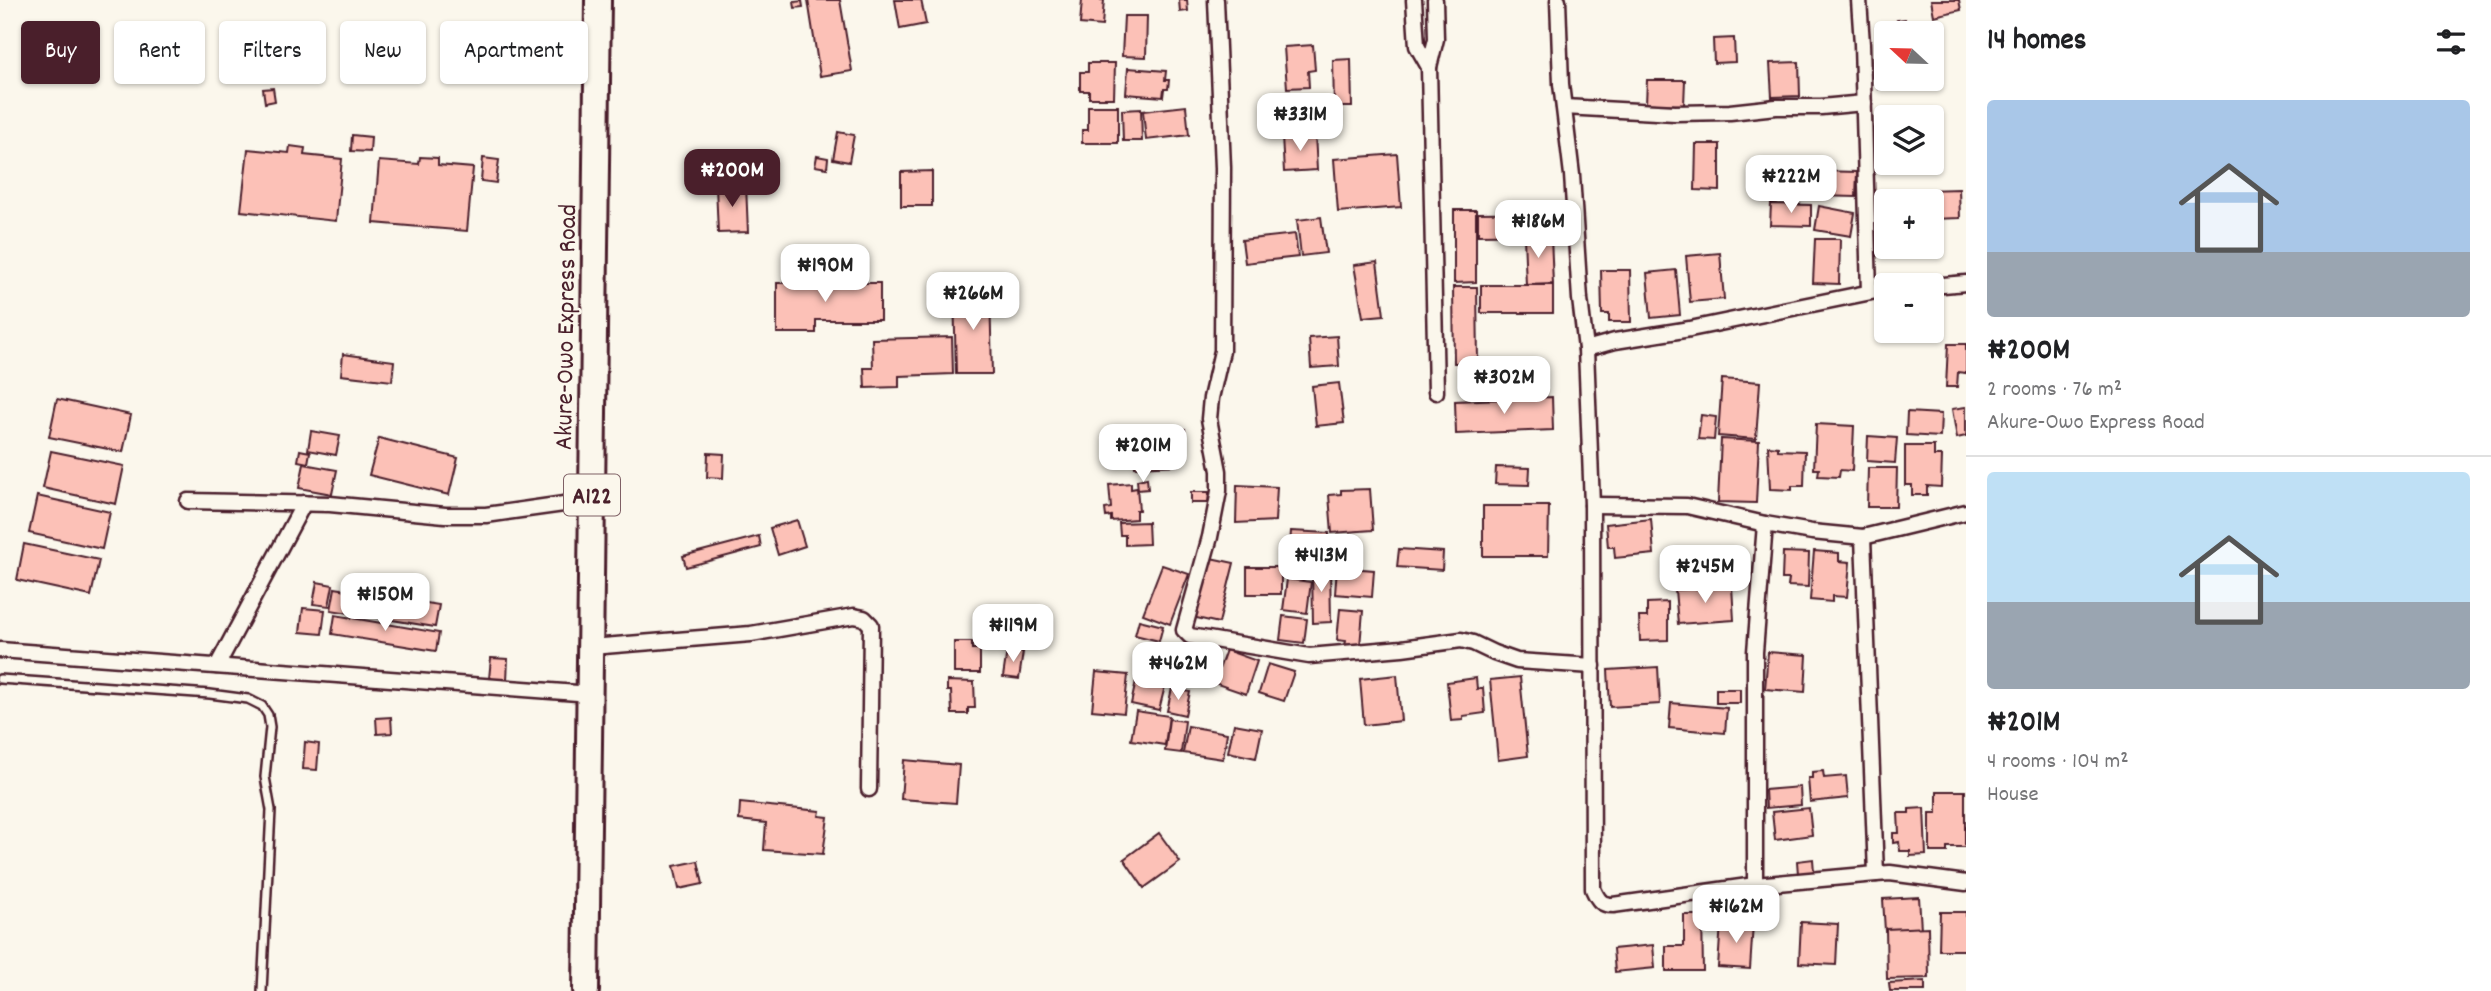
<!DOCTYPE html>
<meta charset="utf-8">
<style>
:root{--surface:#fff;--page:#f6f6f6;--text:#202124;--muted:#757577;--line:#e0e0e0;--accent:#4a1f2b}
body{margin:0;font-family:Dekko,sans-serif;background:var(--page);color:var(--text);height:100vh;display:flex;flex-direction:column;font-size:26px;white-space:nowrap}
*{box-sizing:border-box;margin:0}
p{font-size:23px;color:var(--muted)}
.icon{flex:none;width:38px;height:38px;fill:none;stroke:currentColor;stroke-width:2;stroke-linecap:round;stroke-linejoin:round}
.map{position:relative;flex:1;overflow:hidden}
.sheet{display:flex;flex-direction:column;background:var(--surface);width:525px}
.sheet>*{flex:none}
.guide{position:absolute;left:21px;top:21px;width:665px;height:63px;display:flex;gap:14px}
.needle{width:46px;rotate:292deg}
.controls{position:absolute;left:1874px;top:21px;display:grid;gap:14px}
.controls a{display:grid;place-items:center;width:70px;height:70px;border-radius:7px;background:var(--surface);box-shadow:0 2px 5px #0004;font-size:35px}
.price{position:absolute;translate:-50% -60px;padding:0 16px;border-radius:14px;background:#fff;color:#222;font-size:23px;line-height:46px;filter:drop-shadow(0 2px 4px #0008)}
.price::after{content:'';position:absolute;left:50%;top:42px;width:21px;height:16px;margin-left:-10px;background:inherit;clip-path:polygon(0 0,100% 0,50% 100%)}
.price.selected{background:var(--accent);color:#fff}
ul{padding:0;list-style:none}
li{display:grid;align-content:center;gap:14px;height:371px;padding:0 21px}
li+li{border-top:2px solid var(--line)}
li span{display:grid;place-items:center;height:217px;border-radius:7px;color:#555}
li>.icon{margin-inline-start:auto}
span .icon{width:126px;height:126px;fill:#fffc;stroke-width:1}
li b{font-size:30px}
h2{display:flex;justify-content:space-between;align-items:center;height:84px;padding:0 21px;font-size:30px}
.tag{padding:0 24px;border-radius:7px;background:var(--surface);box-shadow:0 2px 5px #0004;font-size:24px;line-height:63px}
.tag.selected{background:var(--accent);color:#fff}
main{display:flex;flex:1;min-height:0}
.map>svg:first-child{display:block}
</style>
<main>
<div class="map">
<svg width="1966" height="991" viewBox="0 0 1966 991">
<rect width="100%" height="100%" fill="#fbf7ec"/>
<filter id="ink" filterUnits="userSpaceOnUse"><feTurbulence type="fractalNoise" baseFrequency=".0143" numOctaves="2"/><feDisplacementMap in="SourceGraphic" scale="14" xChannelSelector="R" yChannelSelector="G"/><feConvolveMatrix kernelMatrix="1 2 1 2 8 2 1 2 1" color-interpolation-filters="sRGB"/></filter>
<g filter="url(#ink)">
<!-- building -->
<g fill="#fcc1b7" stroke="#4a1f2b" stroke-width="2">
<polygon points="808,0 840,0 852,71 820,76"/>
<polygon points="895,0 921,0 926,24 900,29"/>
<polygon points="1082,0 1104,0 1102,26 1080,24"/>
<polygon points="1179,0 1187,0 1188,11 1180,12"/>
<polygon points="1931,0 1959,0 1961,10 1934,16"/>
<polygon points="802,1 803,7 795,8 794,2"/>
<polygon points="1124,16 1147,16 1146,57 1122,56"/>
<polygon points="1905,19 1906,33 1886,33 1886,52 1878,53 1876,27 1898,25 1897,20"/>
<polygon points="1734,38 1735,62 1714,63 1713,39"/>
<polygon points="1313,45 1315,70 1308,71 1309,87 1287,88 1284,47"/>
<polygon points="1351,59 1352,107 1334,107 1333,60"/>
<polygon points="1878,61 1886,61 1886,79 1908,79 1908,88 1879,89"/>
<polygon points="1799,62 1800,96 1772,97 1770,63"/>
<polygon points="1088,63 1115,63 1114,98 1089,98 1089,91 1080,91 1080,72 1088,72"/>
<polygon points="1128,68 1166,71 1165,80 1169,80 1168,89 1164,89 1163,97 1126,94"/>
<polygon points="1647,80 1685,80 1684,105 1646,104"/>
<polygon points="273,88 275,101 265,103 263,89"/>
<polygon points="1088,106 1118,106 1118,143 1082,143 1082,130 1088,130"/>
<polygon points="1186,106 1189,135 1146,140 1143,111"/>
<polygon points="1141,109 1142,141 1123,141 1122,110"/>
<polygon points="838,132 854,135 849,162 833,159"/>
<polygon points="1315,134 1317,170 1284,172 1282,136"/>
<polygon points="352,135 371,137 370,152 351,151"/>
<polygon points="1696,144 1720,144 1720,191 1695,190"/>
<polygon points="290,146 305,148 304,155 342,159 336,221 241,211 248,149 289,153"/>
<polygon points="1397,154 1401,207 1338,212 1334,159"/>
<polygon points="817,156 828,158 827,168 815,166"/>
<polygon points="420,157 438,158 438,165 473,168 467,231 374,223 379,161 419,164"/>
<polygon points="483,158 499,160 496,183 481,181"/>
<polygon points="932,171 932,206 901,206 901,172"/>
<polygon points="1818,171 1857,172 1856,197 1818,196"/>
<polygon points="746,185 748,232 718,233 716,186"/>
<polygon points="1959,189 1960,218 1932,219 1932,201 1925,201 1925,190"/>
<polygon points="1771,204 1811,205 1811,226 1770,225"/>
<polygon points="1819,206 1855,213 1851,236 1815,230"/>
<polygon points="1454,210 1476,210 1476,282 1454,283"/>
<polygon points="1552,212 1552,234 1478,235 1478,213"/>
<polygon points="1321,217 1326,253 1301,256 1297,220"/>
<polygon points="1295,234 1298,257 1245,263 1242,240"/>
<polygon points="1551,236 1553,284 1526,285 1524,237"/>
<polygon points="1815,239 1840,239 1839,284 1813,283"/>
<polygon points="1720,253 1724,299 1690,302 1686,256"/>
<polygon points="1377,262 1384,315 1363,317 1354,265"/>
<polygon points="1601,270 1630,270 1631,322 1609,322 1609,314 1602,314"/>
<polygon points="1676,270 1680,315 1651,318 1647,273"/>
<polygon points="777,283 880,283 880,320 816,320 816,333 777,333"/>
<rect x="1481" y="285" width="72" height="28"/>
<polygon points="1453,287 1477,287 1478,363 1454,363"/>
<polygon points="954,290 990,290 992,374 956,374"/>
<polygon points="1337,336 1339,366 1311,368 1309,338"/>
<polygon points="952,337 953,374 899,376 899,387 865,388 864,368 873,368 872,339"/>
<polygon points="1948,344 1966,344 1966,373 1958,372 1957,387 1946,387"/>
<polygon points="343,354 394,361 392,381 341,375"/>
<polygon points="1722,379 1760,382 1756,439 1718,436"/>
<polygon points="1339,383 1344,423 1316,426 1312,386"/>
<polygon points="1552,397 1553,430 1456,434 1455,401"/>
<polygon points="57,399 131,415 123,452 49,437"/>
<polygon points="1966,407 1966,436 1957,438 1952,409"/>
<polygon points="1907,412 1941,414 1940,437 1906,435"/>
<polygon points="1701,415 1716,417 1714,440 1698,439"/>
<polygon points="1816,424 1854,426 1852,471 1840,470 1839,477 1818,476 1819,469 1814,469"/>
<polygon points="1185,429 1186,453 1177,453 1178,465 1135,467 1134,432"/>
<polygon points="311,431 340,436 336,455 308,450"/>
<polygon points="1868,436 1897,438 1895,463 1867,461"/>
<polygon points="379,438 458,458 449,495 369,475"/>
<polygon points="1721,439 1759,441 1756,503 1718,502"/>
<polygon points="1768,446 1778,447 1778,450 1805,451 1804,486 1792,486 1792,490 1770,489"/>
<polygon points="1905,446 1934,446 1934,456 1942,456 1941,487 1927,486 1927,495 1912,495 1912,485 1905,485"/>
<polygon points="300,450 310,452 308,463 298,461"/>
<polygon points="51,451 124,466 116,504 43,488"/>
<polygon points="708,453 724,454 723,478 707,477"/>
<polygon points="304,464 337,470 332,494 299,488"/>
<polygon points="1496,467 1530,468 1529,485 1495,484"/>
<polygon points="1868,468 1897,468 1896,507 1867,507"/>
<polygon points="1147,478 1148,489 1138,490 1137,480"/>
<polygon points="1131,483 1131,489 1137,488 1139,510 1136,510 1136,519 1111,521 1111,516 1106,517 1105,509 1111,508 1109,485"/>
<polygon points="1237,485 1277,487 1275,521 1236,523"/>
<polygon points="1370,489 1373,530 1332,533 1329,495 1341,494 1341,490"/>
<polygon points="1191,492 1209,492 1208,503 1191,503"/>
<polygon points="37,496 110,512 102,549 29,533"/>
<polygon points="1483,506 1549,506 1548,556 1483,556"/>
<polygon points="1651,519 1654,554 1615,558 1614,547 1608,547 1606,524"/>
<polygon points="797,520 805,546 778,555 770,528"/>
<polygon points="1148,522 1149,544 1125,545 1125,535 1120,535 1119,523"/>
<polygon points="1291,531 1329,533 1328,562 1289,560"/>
<polygon points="759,536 761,547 686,567 683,556"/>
<polygon points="24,544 99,560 91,596 17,580"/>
<polygon points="1399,549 1443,552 1442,570 1397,567"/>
<polygon points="1814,551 1839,553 1839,561 1850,562 1847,597 1832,596 1832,602 1810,600"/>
<polygon points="1783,552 1809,553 1808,587 1788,586 1789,579 1782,579"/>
<polygon points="1206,557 1234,563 1219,623 1192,617"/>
<polygon points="1162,565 1189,574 1170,624 1143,614"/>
<polygon points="1312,566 1330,566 1331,622 1313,623"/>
<rect x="1247" y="567" width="34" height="27"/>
<polygon points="1337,567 1374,570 1372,597 1335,594"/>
<polygon points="1287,579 1311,582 1307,613 1283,610"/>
<polygon points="317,582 333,585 329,606 313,604"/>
<polygon points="1732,586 1734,620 1678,624 1675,590"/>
<polygon points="335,588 439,605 435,627 331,610"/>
<polygon points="1668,602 1668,640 1640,641 1639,617 1647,617 1647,603"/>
<polygon points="303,608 325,610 322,634 300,632"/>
<polygon points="1340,609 1363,611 1360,646 1345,645 1346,641 1337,640"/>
<polygon points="335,615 439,633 436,651 332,634"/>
<polygon points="1283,616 1307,619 1304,643 1280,640"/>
<polygon points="1139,620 1163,626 1159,641 1135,635"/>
<polygon points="954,642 972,642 972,649 980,649 980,673 954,673"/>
<polygon points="1007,650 1023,652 1019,679 1003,677"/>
<polygon points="1226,650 1257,661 1246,694 1214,683"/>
<polygon points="1768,652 1807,655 1805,692 1765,689"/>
<polygon points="491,658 508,659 507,680 489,679"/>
<polygon points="1268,664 1294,672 1284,701 1259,693"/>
<polygon points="1139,667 1168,674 1159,710 1131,704"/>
<polygon points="1658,667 1660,704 1610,707 1608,670"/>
<polygon points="1096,672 1128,675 1124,713 1092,710"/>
<polygon points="1397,675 1401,721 1364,725 1360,679"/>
<polygon points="1520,677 1528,756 1498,760 1490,680"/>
<polygon points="1476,678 1477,689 1483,688 1485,713 1463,716 1463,720 1451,721 1447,682"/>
<polygon points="947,681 974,682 975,708 968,708 968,714 952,714 951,691 947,691"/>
<polygon points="1172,688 1190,692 1185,715 1167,711"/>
<rect x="1716" y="689" width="24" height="14"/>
<polygon points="1671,703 1727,708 1725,733 1669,728"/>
<polygon points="1136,711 1169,716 1165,745 1131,740"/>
<polygon points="391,717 392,733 377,734 376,718"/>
<polygon points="1169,719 1185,721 1181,753 1165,751"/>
<polygon points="1234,724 1262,729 1256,758 1228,752"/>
<polygon points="1188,726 1227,733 1223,759 1183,753"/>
<polygon points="305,742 319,744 317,770 303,769"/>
<polygon points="904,760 959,765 956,803 901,799"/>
<polygon points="1823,771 1824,778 1846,776 1848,798 1810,802 1808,778 1812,778 1812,772"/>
<polygon points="1800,787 1801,805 1766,808 1765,790"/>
<polygon points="1937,791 1965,791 1965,847 1947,847 1947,852 1930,852 1930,813 1937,813"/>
<polygon points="740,803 820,811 819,816 828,817 823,854 764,850 766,823 739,820"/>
<polygon points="1809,808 1812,835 1775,840 1772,812"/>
<polygon points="1924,808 1926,855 1910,856 1910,851 1900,851 1899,842 1893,843 1893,833 1899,833 1898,813 1909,813 1909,809"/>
<polygon points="1159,833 1180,862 1144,888 1124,859"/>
<polygon points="1813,859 1814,872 1798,874 1797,861"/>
<polygon points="698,861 703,884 679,889 674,866"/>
<polygon points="1919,897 1921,929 1885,931 1883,899"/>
<polygon points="1940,912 1966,912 1966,950 1939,950"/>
<polygon points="1684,915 1702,915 1703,971 1666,971 1666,946 1684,946"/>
<polygon points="1721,922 1753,924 1750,969 1718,967"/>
<polygon points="1801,922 1838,924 1836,965 1799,963"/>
<polygon points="1928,927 1929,978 1887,979 1886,929"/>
<polygon points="1653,945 1655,968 1615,972 1613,949"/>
<polygon points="1925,981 1925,991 1890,991 1889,983"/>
</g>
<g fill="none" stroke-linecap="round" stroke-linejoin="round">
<defs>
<polyline id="service" points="0,679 210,694 248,699 262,706 268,715 270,727 265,777 271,810 262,991"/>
<g id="minor">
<polyline points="1216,0 1223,168 1222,351 1211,398 1209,419 1219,471 1219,491 1210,537 1184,630 1190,636 1202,638 1309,656 1402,648 1461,640 1473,643 1494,653 1517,661 1593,666"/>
<polyline points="1414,0 1417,46 1429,67"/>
<polyline points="1435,0 1436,39 1429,67 1436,392"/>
<path d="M1558 0 1561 84 1572 175 1580 299 1586 349 1592 505 1593 889C1598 900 1601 905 1613 905L1755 885 1876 874 1890 873 1966 883"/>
<polyline points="1859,0 1862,44 1869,292"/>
<polyline points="1564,107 1675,113 1730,112 1776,107 1821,107 1864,103"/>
<polyline points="1932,286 1966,283"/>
<polyline points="1586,349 1615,341 1690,329 1886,289"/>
<polyline points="188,501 330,504 445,515 486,515 592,500"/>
<polyline points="1592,505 1687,506 1765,524 1755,652 1755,885"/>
<polyline points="1765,524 1812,532 1863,537 1966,512"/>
<polyline points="1863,537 1876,874"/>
<polyline points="591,647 751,634 854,616 864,618 871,625 869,789"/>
<polyline points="0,650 591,694"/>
<polyline points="217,666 304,503"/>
</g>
<polyline id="trunk" points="586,991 598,0"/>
</defs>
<!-- service casing -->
<use href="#service" stroke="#4a1f2b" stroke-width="12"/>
<!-- minor casing -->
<use href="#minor" stroke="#4a1f2b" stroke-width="19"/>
<!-- trunk casing -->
<use href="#trunk" stroke="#4a1f2b" stroke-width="30"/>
<!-- service -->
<use href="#service" stroke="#fbf7ec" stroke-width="7"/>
<!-- minor -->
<use href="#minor" stroke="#fbf7ec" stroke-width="14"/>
<!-- trunk -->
<use href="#trunk" stroke="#fbf7ec" stroke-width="24"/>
</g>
</g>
<g text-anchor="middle" stroke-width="5" stroke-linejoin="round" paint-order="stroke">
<!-- shield labels -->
<rect fill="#fbf7ec" stroke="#7f6065" stroke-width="2" x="564" y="474.5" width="56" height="41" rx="5"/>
<g font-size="24" font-weight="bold" fill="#4a1f2b">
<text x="592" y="503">A122</text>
</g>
<!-- street labels -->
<g font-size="26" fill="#4a1f2b" stroke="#fbf7ec">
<text transform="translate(564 327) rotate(-89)" y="9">Akure-Owo Express Road</text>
</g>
</g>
</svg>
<div class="controls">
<a><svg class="needle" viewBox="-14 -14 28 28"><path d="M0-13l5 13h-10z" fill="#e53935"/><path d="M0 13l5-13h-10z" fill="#757577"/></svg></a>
<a><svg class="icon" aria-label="layers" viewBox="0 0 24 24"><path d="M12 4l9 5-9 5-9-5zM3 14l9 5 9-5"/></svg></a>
<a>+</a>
<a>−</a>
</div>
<b class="price" style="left:1300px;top:153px">₦331M</b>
<b class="price selected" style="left:732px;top:209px">₦200M</b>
<b class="price" style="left:1791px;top:215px">₦222M</b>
<b class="price" style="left:1538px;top:260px">₦186M</b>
<b class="price" style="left:825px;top:304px">₦190M</b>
<b class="price" style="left:973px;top:332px">₦266M</b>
<b class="price" style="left:1504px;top:416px">₦302M</b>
<b class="price" style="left:1143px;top:484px">₦201M</b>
<b class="price" style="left:1321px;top:594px">₦413M</b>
<b class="price" style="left:1705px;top:605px">₦245M</b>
<b class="price" style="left:385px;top:633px">₦150M</b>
<b class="price" style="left:1013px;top:664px">₦119M</b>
<b class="price" style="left:1178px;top:702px">₦462M</b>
<b class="price" style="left:1736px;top:945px">₦162M</b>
<div class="guide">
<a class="tag selected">Buy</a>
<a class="tag">Rent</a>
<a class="tag">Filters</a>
<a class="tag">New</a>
<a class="tag">Apartment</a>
</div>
</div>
<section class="sheet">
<h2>14 homes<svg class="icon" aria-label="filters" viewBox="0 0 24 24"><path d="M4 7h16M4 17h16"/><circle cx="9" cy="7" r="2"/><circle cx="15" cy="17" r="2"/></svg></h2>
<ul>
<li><span style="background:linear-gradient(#a9c7e8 70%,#9aa5b1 0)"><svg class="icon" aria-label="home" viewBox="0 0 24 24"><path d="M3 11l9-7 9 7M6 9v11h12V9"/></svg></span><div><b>₦200M</b><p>2 rooms · 76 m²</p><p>Akure-Owo Express Road</p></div></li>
<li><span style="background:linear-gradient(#bfe0f5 60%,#9aa5b1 0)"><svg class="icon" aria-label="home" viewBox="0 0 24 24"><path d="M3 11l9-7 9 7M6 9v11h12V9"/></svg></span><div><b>₦201M</b><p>4 rooms · 104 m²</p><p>House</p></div></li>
</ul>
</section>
</main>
